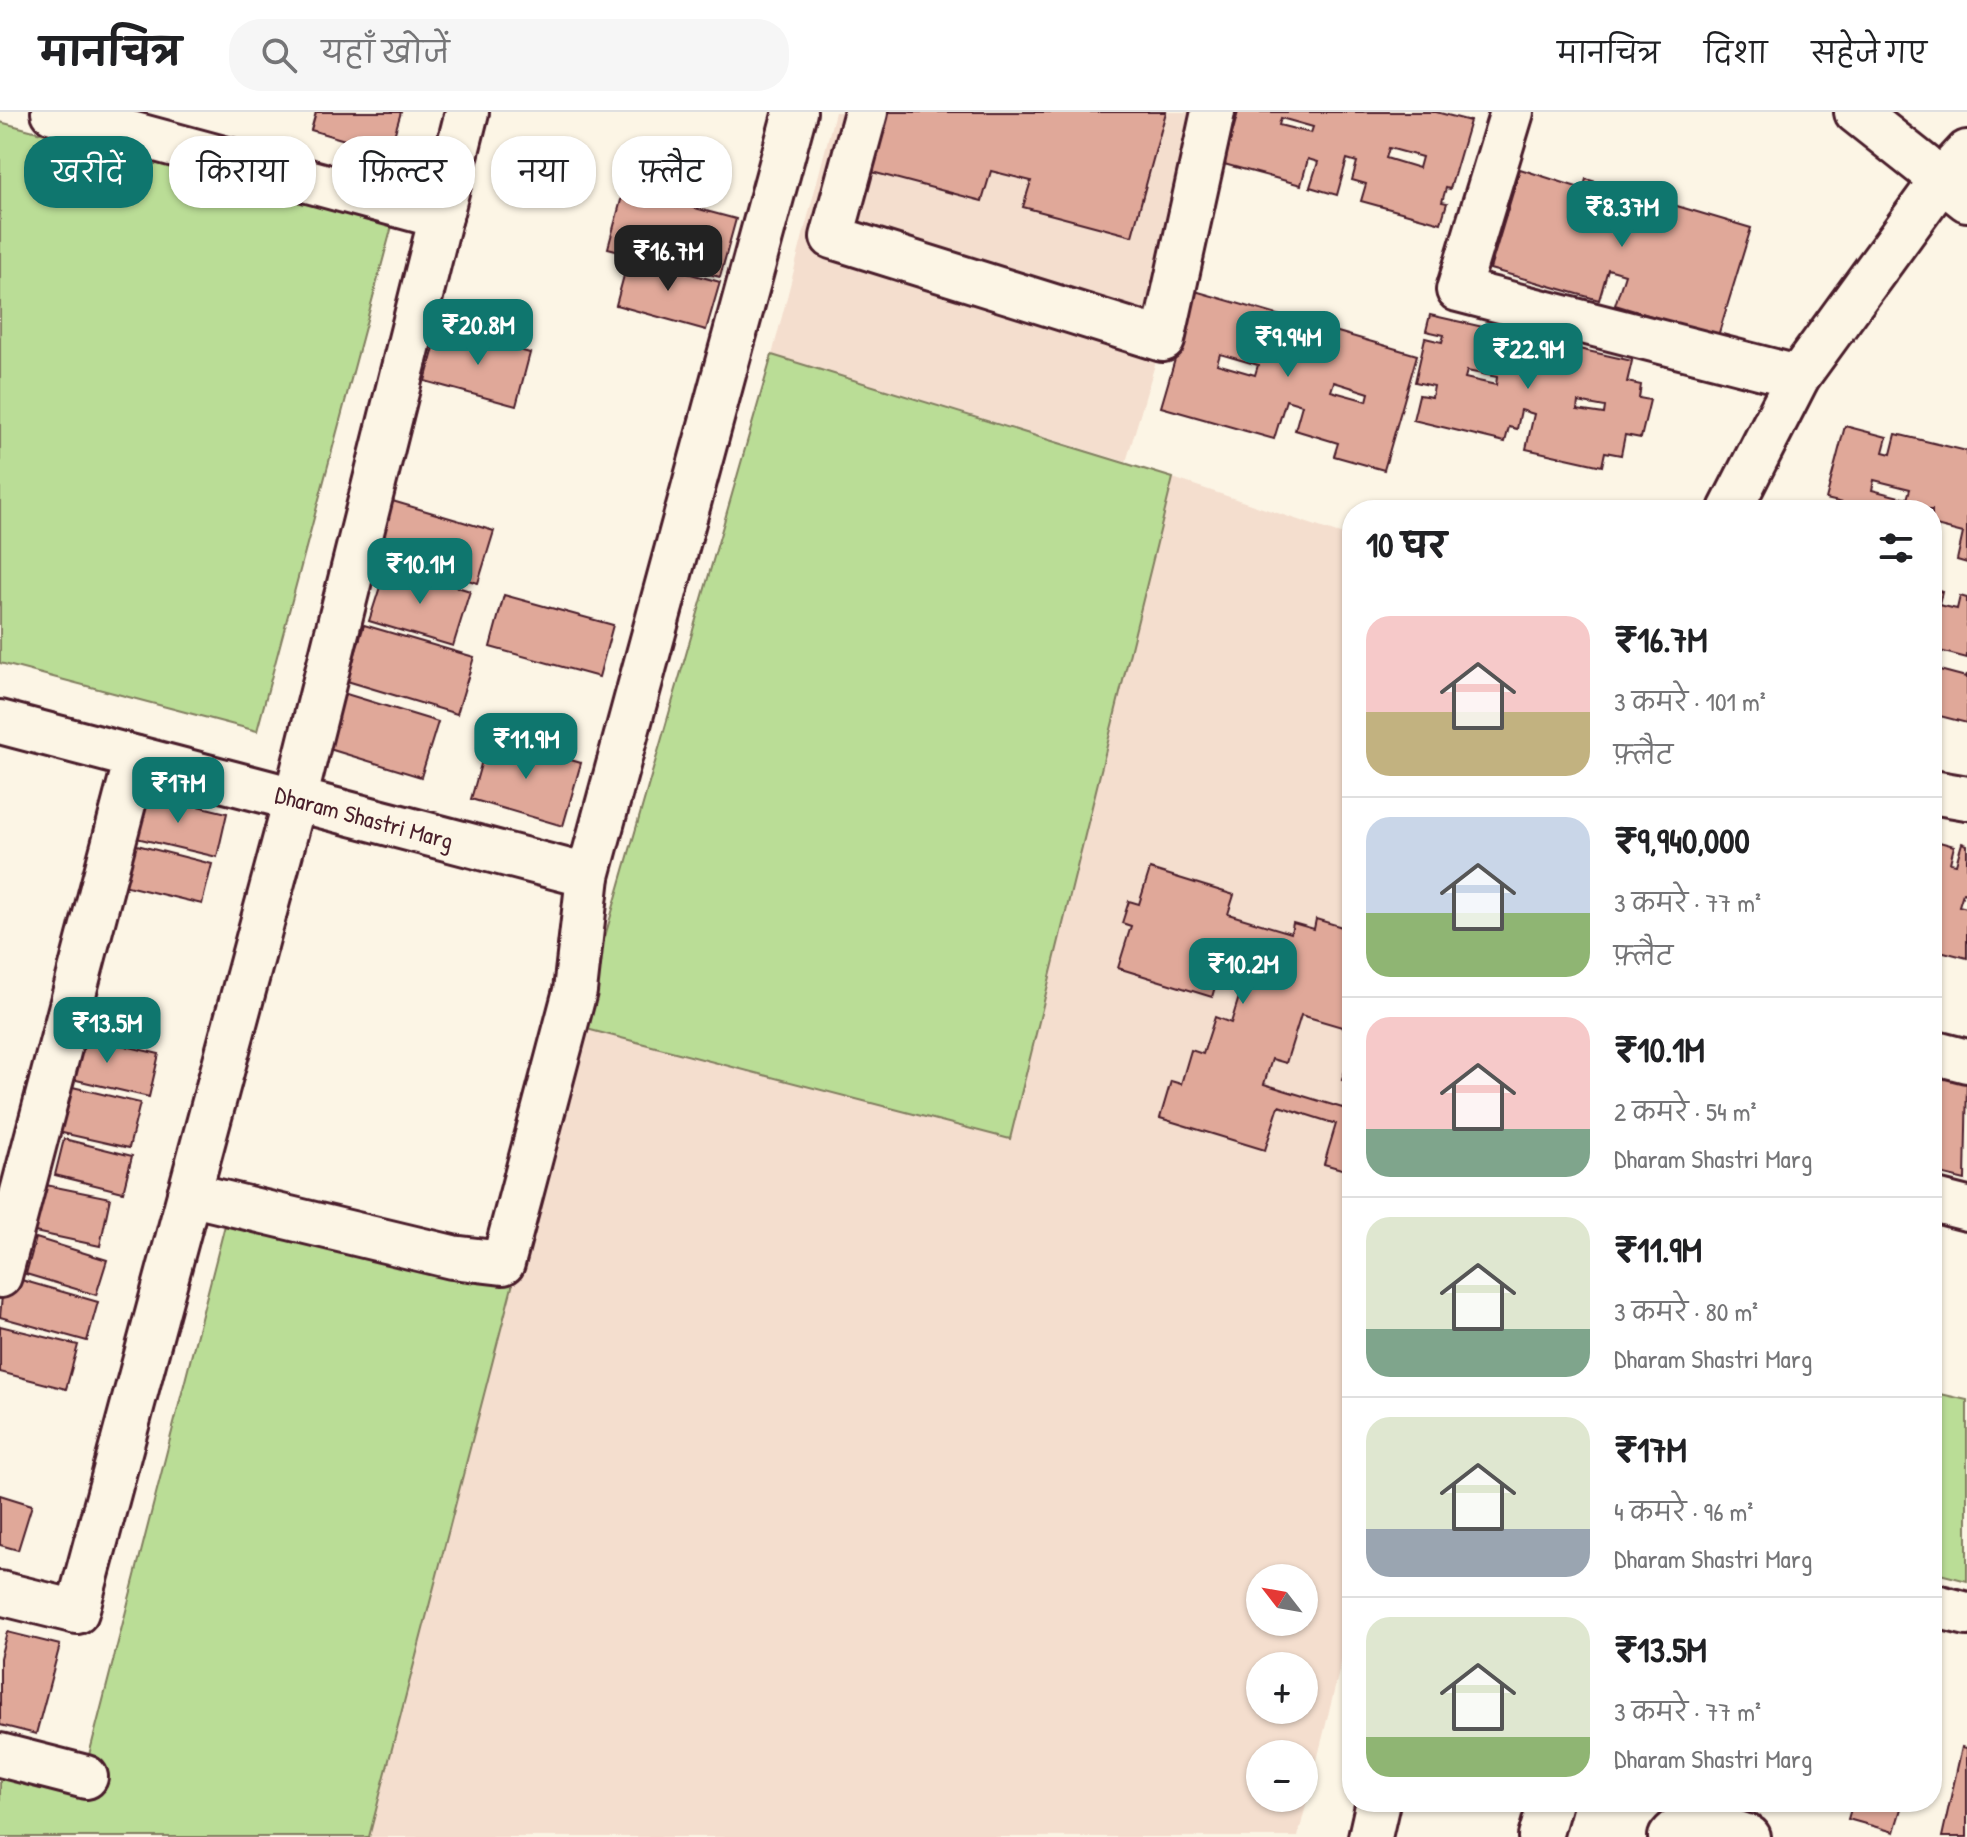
<!DOCTYPE html>
<html lang="hi">
<meta charset="utf-8">
<style>
:root{--surface:#fff;--page:#f6f6f6;--text:#202124;--muted:#757577;--line:#e0e0e0;--accent:#0f766e}
body{margin:0;font-family:"Patrick Hand","Playpen Sans Deva",sans-serif;background:var(--page);color:var(--text);height:100vh;display:flex;flex-direction:column;font-size:30px;white-space:nowrap}
*{box-sizing:border-box;margin:0}
p{font-size:26px;color:var(--muted)}
.icon{flex:none;width:44px;height:44px;fill:none;stroke:currentColor;stroke-width:2;stroke-linecap:round;stroke-linejoin:round}
.map{position:relative;flex:1;overflow:hidden}
.sheet{position:absolute;left:1342px;top:388px;width:600px;height:1312px;display:flex;flex-direction:column;background:var(--surface);border-radius:32px;box-shadow:0 2px 6px #0004}
.sheet>*{flex:none}
.top-card{position:absolute;left:24px;top:24px;width:760px;height:72px;display:flex;gap:16px}
.needle{width:52px;rotate:301deg}
.controls{position:absolute;left:1246px;top:1452px;display:grid;gap:16px}
.controls a{display:grid;place-items:center;width:72px;height:72px;border-radius:50%;background:var(--surface);box-shadow:0 2px 6px #0004;font-size:40px}
.price{position:absolute;translate:-50% -68px;padding:0 18px;border-radius:16px;background:var(--accent);color:#fff;font-size:26px;line-height:52px;filter:drop-shadow(0 2px 4px #0008)}
.price::after{content:'';position:absolute;left:50%;top:48px;width:24px;height:18px;margin-left:-12px;background:inherit;clip-path:polygon(0 0,100% 0,50% 100%)}
.price.on{background:#222;color:#fff}
ul{padding:0;list-style:none}
li{display:flex;align-items:center;gap:24px;height:200px;padding:0 24px}
li+li{border-top:2px solid var(--line)}
li span{display:grid;place-items:center;flex:none;width:224px;height:160px;border-radius:24px;color:#555}
li>.icon{margin-inline-start:auto}
span .icon{width:96px;height:96px;fill:#fffc;stroke-width:1}
li b{font-size:34px}
h2{display:flex;justify-content:space-between;align-items:center;height:96px;padding:0 24px;font-size:34px}
.chip{padding:0 28px;border-radius:32px;background:var(--surface);box-shadow:0 2px 6px #0004;font-size:28px;line-height:72px}
.chip.on{background:var(--accent);color:#fff}
header{display:flex;align-items:center;gap:48px;box-sizing:border-box;height:112px;padding:0 40px;background:var(--surface);border-bottom:2px solid var(--line)}
header strong{font-size:38px}
nav{display:flex;gap:44px;margin-inline-start:auto;font-size:28px}
.search{width:560px;height:72px;background:var(--page);display:flex;align-items:center;gap:20px;box-sizing:border-box;padding:0 28px;border-radius:32px;color:var(--muted);font-size:30px}
.map>svg:first-child{display:block}
</style>
<header>
<strong>मानचित्र</strong>
<div class="search"><svg class="icon" aria-label="search" viewBox="0 0 24 24"><circle cx="10" cy="10" r="6"/><path d="M15 15l6 6"/></svg>यहाँ खोजें</div>
<nav><a>मानचित्र</a><a>दिशा</a><a>सहेजे गए</a></nav>
</header>
<div class="map">
<svg width="1967" height="1725" viewBox="0 0 1967 1725">
<rect width="100%" height="100%" fill="#fcf5e5"/>
<filter id="ink" filterUnits="userSpaceOnUse"><feTurbulence type="fractalNoise" baseFrequency=".0125" numOctaves="2"/><feDisplacementMap in="SourceGraphic" scale="16" xChannelSelector="R" yChannelSelector="G"/><feConvolveMatrix kernelMatrix="1 2 1 2 8 2 1 2 1" color-interpolation-filters="sRGB"/></filter>
<g filter="url(#ink)">
<!-- built -->
<g fill="#f4dece" fill-rule="evenodd">
<polygon points="835,0 1230,0 1126,350 772,243"/>
<path d="M1173 366 1352 426V1507L1298 1725H369L579 915 1009 1027ZM1260 1466H1304V1510H1260ZM1260 1554H1304V1598H1260ZM1260 1642H1304V1686H1260Z"/>
</g>
<!-- green -->
<g fill="#badd96" stroke="#827e60" stroke-width="2">
<polygon points="0,10 392,114 257,619 0,551"/>
<polygon points="772,243 1173,366 1010,1027 579,915"/>
<polygon points="226,1109 514,1167 369,1725 0,1725 0,1623 89,1643"/>
<polygon points="1932,1280 1967,1288 1967,1469 1932,1460"/>
</g>
<!-- building -->
<g fill="#e0a899" stroke="#4a1f2b" stroke-width="2" fill-rule="evenodd">
<polygon points="316,0 401,0 389,41 311,18"/>
<polygon points="889,0 1166,0 1132,124 1023,95 1031,69 991,59 982,89 872,60"/>
<path d="M1238 0H1436L1470 9 1450 77 1446 76 1442 90 1447 91 1441 111 1361 89 1366 72 1352 68 1357 50 1347 47 1337 83 1310 75 1318 50 1308 47 1301 73 1224 52ZM1281 6 1313 15 1311 21 1279 13ZM1389 36 1422 45 1419 56 1386 46Z"/>
<polygon points="1520,57 1583,77 1586,67 1751,116 1718,224 1615,193 1625,162 1608,157 1599,188 1490,157"/>
<polygon points="624,77 736,107 720,165 608,136"/>
<polygon points="629,145 720,170 706,218 616,193"/>
<path d="M1195 179 1305 211 1302 222 1328 230 1331 218 1417 243 1384 358 1334 344 1338 331 1295 318 1302 293 1286 288 1274 327 1161 295ZM1220 242 1258 253 1255 263 1217 252ZM1334 270 1369 281 1367 289 1331 279Z"/>
<path d="M1430 203 1563 233 1559 252 1566 254 1570 235 1632 249 1627 270 1641 273 1639 286 1650 288 1641 326 1625 323 1621 343 1605 340 1602 354 1526 337 1534 302 1521 298 1517 317 1509 315 1505 330 1413 308 1419 283 1432 285 1434 274 1415 270 1425 226 1442 230 1444 223 1426 219ZM1467 259 1497 265 1496 273 1465 266ZM1578 290 1605 295 1604 302 1577 298Z"/>
<polygon points="439,217 530,241 516,294 425,269"/>
<path d="M1845 314 1887 325 1883 340 1891 342 1896 322 1967 339V451L1957 448 1963 421 1932 413V398H1841L1843 391 1826 387ZM1874 368 1910 377 1907 387 1872 378Z"/>
<polygon points="389,388 494,419 478,471 373,440"/>
<polygon points="387,453 470,479 453,534 369,509"/>
<polygon points="1932,477 1942,480 1939,493 1957,497 1960,484 1967,486 1967,546 1932,537"/>
<polygon points="504,483 613,513 599,565 490,535"/>
<polygon points="364,513 474,545 457,602 347,569"/>
<polygon points="1932,556 1966,565 1967,562 1967,611 1932,602"/>
<polygon points="343,581 438,610 421,665 326,636"/>
<polygon points="489,624 581,651 563,714 471,687"/>
<polygon points="139,680 227,701 217,745 128,724"/>
<polygon points="1932,728 1954,734 1950,751 1956,752 1962,731 1967,733 1967,782 1963,781 1959,794 1967,796 1967,846 1932,837 1937,816 1932,814"/>
<polygon points="133,732 212,752 202,792 123,773"/>
<polygon points="1150,757 1234,783 1228,802 1291,821 1293,811 1314,817 1316,807 1352,818 1352,918 1301,903 1286,951 1272,947 1264,972 1349,998 1352,989 1352,1060 1324,1052 1336,1012 1279,994 1265,1038 1160,1006 1171,969 1181,972 1191,938 1203,942 1215,905 1231,911 1250,849 1225,841 1212,885 1118,856 1131,814 1122,811 1129,789 1139,792"/>
<polygon points="66,920 159,942 149,985 55,963"/>
<polygon points="1352,937 1352,971 1342,968"/>
<polygon points="1940,960 1967,967 1965,1068 1932,1060 1932,991"/>
<polygon points="60,972 140,991 129,1036 49,1018"/>
<polygon points="64,1027 132,1044 123,1080 55,1063"/>
<polygon points="41,1072 110,1086 100,1134 30,1119"/>
<polygon points="36,1126 107,1148 96,1183 26,1162"/>
<polygon points="4,1163 98,1190 87,1229 0,1205"/>
<polygon points="0,1214 78,1233 66,1277 0,1260"/>
<polygon points="0,1383 32,1393 18,1438 0,1433"/>
<polygon points="7,1520 60,1533 36,1622 0,1613 0,1546"/>
<polygon points="1962,1635 1967,1636 1967,1725 1942,1725"/>
<polygon points="1853,1690 1903,1690 1894,1720 1848,1707"/>
</g>
<g fill="none" stroke-linecap="round" stroke-linejoin="round">
<defs>
<g id="minor">
<polyline points="53,0 441,105"/>
<polyline points="866,0 832,125 1163,228 1213,0"/>
<polyline points="1512,0 1458,178 1798,265"/>
<polyline points="1856,0 1967,88"/>
<polyline points="1730,398 1798,265 1942,67 1967,40"/>
<polyline points="0,610 588,764"/>
<polyline points="1932,680 1967,686"/>
<polyline points="1932,940 1967,949"/>
<polyline points="189,1082 452,1145 503,1151 575,879 588,764 795,0"/>
<polyline points="1932,1088 1967,1097"/>
<polyline points="0,1164 136,646"/>
<polyline points="0,1481 77,1500 295,688 467,0"/>
<polyline points="1932,1493 1967,1502"/>
<polyline points="0,1643 86,1665"/>
<polyline points="1370,1725 1378,1690"/>
<polyline points="1540,1725 1550,1690"/>
<path d="M1670 1725C1689 1701 1725 1717 1749 1725"/>
</g>
</defs>
<!-- minor casing -->
<use href="#minor" stroke="#4a1f2b" stroke-width="48"/>
<!-- minor -->
<use href="#minor" stroke="#fcf5e5" stroke-width="42"/>
</g>
</g>
<g text-anchor="middle" stroke-width="6" stroke-linejoin="round" paint-order="stroke">
<!-- street labels -->
<g font-size="24" fill="#4a1f2b" stroke="#fcf5e5">
<text transform="translate(364 706) rotate(15)" y="8">Dharam Shastri Marg</text>
</g>
</g>
</svg>
<div class="controls">
<a><svg class="needle" viewBox="-14 -14 28 28"><path d="M0-13l5 13h-10z" fill="#e53935"/><path d="M0 13l5-13h-10z" fill="#757577"/></svg></a>
<a>+</a>
<a>−</a>
</div>
<b class="price" style="left:1622px;top:137px">₹8.37M</b>
<b class="price on" style="left:668px;top:181px">₹16.7M</b>
<b class="price" style="left:478px;top:255px">₹20.8M</b>
<b class="price" style="left:1288px;top:267px">₹9.94M</b>
<b class="price" style="left:1528px;top:279px">₹22.9M</b>
<b class="price" style="left:420px;top:494px">₹10.1M</b>
<b class="price" style="left:526px;top:669px">₹11.9M</b>
<b class="price" style="left:178px;top:713px">₹17M</b>
<b class="price" style="left:1243px;top:894px">₹10.2M</b>
<b class="price" style="left:107px;top:953px">₹13.5M</b>
<div class="top-card">
<a class="chip on">खरीदें</a>
<a class="chip">किराया</a>
<a class="chip">फ़िल्टर</a>
<a class="chip">नया</a>
<a class="chip">फ़्लैट</a>
</div>
<section class="sheet">
<h2>10 घर<svg class="icon" aria-label="filters" viewBox="0 0 24 24"><path d="M4 7h16M4 17h16"/><circle cx="9" cy="7" r="2"/><circle cx="15" cy="17" r="2"/></svg></h2>
<ul>
<li><span style="background:linear-gradient(#f6c9c9 60%,#c2b280 0)"><svg class="icon" aria-label="home" viewBox="0 0 24 24"><path d="M3 11l9-7 9 7M6 9v11h12V9"/></svg></span><div><b>₹16.7M</b><p>3 कमरे · 101 m²</p><p>फ़्लैट</p></div></li>
<li><span style="background:linear-gradient(#c9d6e8 60%,#8fb573 0)"><svg class="icon" aria-label="home" viewBox="0 0 24 24"><path d="M3 11l9-7 9 7M6 9v11h12V9"/></svg></span><div><b>₹9,940,000</b><p>3 कमरे · 77 m²</p><p>फ़्लैट</p></div></li>
<li><span style="background:linear-gradient(#f6c9c9 70%,#7fa58c 0)"><svg class="icon" aria-label="home" viewBox="0 0 24 24"><path d="M3 11l9-7 9 7M6 9v11h12V9"/></svg></span><div><b>₹10.1M</b><p>2 कमरे · 54 m²</p><p>Dharam Shastri Marg</p></div></li>
<li><span style="background:linear-gradient(#dfe7d0 70%,#7fa58c 0)"><svg class="icon" aria-label="home" viewBox="0 0 24 24"><path d="M3 11l9-7 9 7M6 9v11h12V9"/></svg></span><div><b>₹11.9M</b><p>3 कमरे · 80 m²</p><p>Dharam Shastri Marg</p></div></li>
<li><span style="background:linear-gradient(#dfe7d0 70%,#9aa5b1 0)"><svg class="icon" aria-label="home" viewBox="0 0 24 24"><path d="M3 11l9-7 9 7M6 9v11h12V9"/></svg></span><div><b>₹17M</b><p>4 कमरे · 96 m²</p><p>Dharam Shastri Marg</p></div></li>
<li><span style="background:linear-gradient(#dfe7d0 75%,#8fb573 0)"><svg class="icon" aria-label="home" viewBox="0 0 24 24"><path d="M3 11l9-7 9 7M6 9v11h12V9"/></svg></span><div><b>₹13.5M</b><p>3 कमरे · 77 m²</p><p>Dharam Shastri Marg</p></div></li>
</ul>
</section>
</div>
